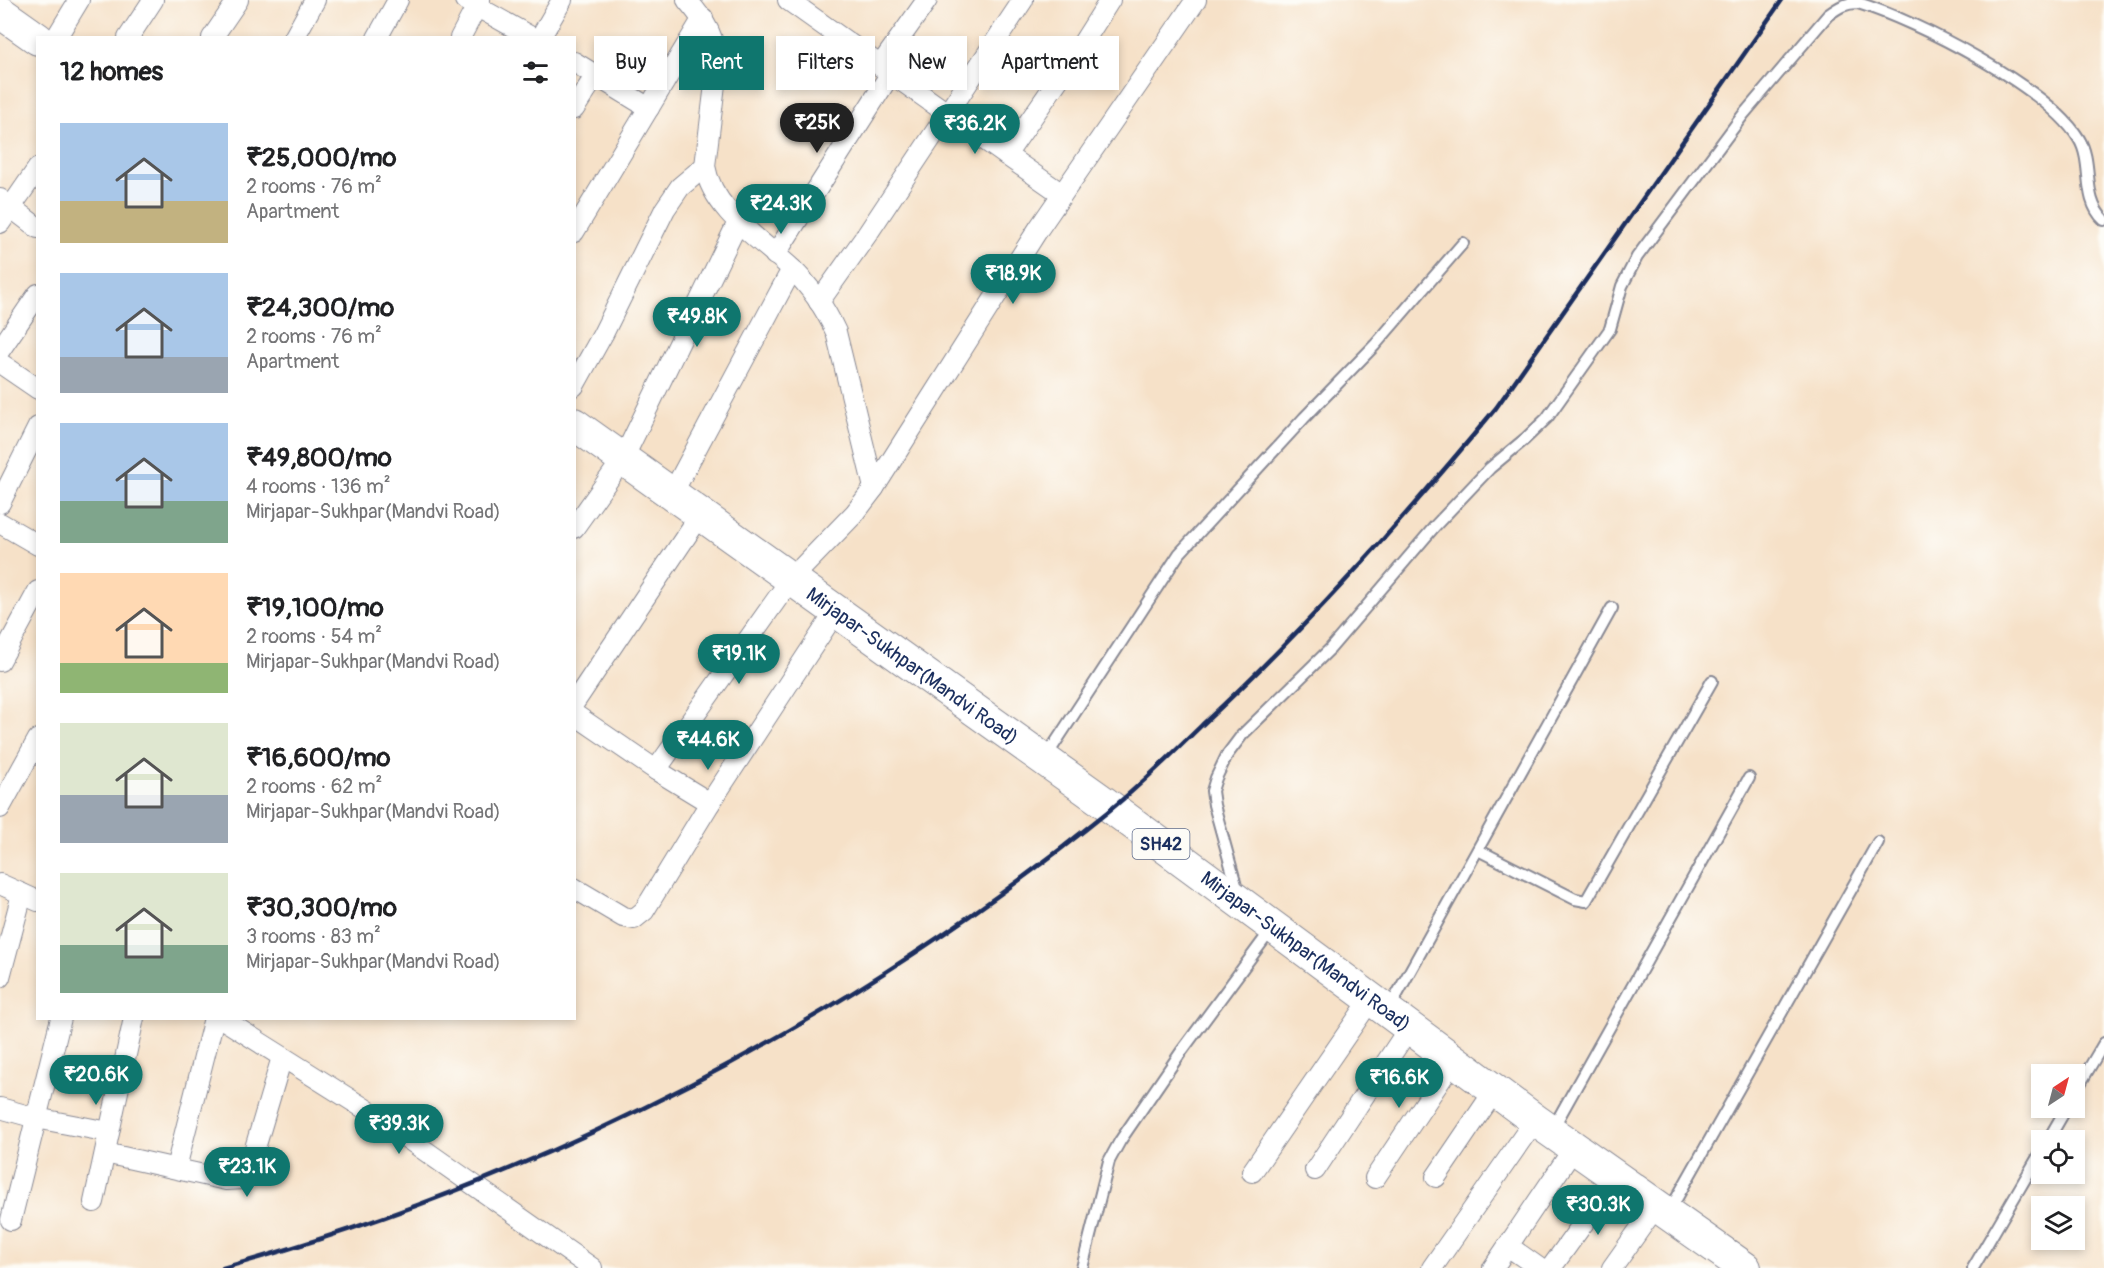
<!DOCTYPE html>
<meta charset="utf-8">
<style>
:root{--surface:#fff;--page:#f6f6f6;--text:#202124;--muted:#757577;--accent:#0f766e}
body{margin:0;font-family:Pangolin,sans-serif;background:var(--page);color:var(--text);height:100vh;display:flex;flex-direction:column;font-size:22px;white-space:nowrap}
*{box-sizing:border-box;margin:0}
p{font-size:20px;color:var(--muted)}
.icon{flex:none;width:33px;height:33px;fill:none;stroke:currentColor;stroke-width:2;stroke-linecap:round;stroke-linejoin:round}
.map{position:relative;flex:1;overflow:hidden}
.details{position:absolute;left:36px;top:36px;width:540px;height:984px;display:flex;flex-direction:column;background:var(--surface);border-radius:0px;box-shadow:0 3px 9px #0003}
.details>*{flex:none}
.hud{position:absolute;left:594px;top:36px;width:570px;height:54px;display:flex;gap:12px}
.needle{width:39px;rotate:36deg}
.tools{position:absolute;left:2031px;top:1064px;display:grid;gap:12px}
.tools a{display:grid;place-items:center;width:54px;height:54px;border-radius:0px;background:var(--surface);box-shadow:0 3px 9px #0003;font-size:30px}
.price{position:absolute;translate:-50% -51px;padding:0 14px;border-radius:21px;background:var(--accent);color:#fff;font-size:20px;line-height:39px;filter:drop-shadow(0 2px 3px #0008)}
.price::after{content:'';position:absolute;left:50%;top:36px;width:18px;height:14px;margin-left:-9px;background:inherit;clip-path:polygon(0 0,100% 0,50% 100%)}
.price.active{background:#222;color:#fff}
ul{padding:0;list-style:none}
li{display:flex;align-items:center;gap:18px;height:150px;padding:0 24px}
li span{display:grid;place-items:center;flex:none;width:168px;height:120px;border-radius:0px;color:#555}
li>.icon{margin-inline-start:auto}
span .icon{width:72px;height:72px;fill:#fffc;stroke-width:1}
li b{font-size:26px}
h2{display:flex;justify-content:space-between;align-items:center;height:72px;padding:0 24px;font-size:26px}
.tag{padding:0 21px;border-radius:0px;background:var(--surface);box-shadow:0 3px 9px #0003;font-size:21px;line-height:54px}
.tag.active{background:var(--accent);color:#fff}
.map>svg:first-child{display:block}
</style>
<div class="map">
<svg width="2104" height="1268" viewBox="0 0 2104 1268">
<rect width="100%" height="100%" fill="#fdfcf7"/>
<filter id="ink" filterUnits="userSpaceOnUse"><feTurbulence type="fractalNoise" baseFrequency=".0167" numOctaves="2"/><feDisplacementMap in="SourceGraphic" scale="12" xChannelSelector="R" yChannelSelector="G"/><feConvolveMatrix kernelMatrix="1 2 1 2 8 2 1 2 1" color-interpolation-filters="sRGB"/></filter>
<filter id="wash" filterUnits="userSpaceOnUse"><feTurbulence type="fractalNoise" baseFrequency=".008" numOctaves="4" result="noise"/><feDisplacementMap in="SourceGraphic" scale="24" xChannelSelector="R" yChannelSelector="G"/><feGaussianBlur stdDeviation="1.35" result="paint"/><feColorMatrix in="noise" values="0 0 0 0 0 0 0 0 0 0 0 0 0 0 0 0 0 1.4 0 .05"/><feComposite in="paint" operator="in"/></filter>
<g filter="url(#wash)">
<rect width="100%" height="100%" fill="#f6e1c8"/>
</g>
<g filter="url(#ink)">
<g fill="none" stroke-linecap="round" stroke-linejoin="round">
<defs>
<g id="service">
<polyline points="1046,757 1179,554 1304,418 1375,345 1463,243"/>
<polyline points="1478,850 1575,899 1586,901 1712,681"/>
<path d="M1238 892 1214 805 1212 791 1216 778 1227 755 1242 735 1330 649 1435 526 1490 468 1525 439 1547 418 1610 329 1622 286 1637 257 1743 115 1828 15C1839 7 1845 3 1858 3 1917 21 2047 87 2079 139 2094 164 2081 198 2104 220"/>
<polyline points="1389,1009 1612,608"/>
<polyline points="2074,1094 2104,1043"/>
<polyline points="1553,1128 1749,778"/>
<polyline points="2048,1140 2067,1107"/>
<polyline points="1670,1210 1878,842"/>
<polyline points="1082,1268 1109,1161 1120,1141 1181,1052 1271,930"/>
<polyline points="1973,1268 2042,1150"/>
</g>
<g id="minor">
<polyline points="465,0 533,38"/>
<path d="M687 0C706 22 716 38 717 68L705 166C712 210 760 239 791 268 810 286 825 308 836 332L874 488"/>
<polyline points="788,0 1006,155 1074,57 1110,0"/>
<polyline points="56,38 79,0"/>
<polyline points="128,38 153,0"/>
<polyline points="212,38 238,0"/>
<polyline points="294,38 315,0"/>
<polyline points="377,38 398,0"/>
<polyline points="460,38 480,0"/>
<polyline points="540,38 562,0"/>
<polyline points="574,62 649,108"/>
<polyline points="880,66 927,0"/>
<polyline points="574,109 596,75"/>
<polyline points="1006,155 1062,194"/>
<polyline points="0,199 38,228"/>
<polyline points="0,223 38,168"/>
<polyline points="574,232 703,18"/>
<polyline points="775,255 891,73"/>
<polyline points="819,302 868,233 1023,0"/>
<polyline points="0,350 38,294"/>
<polyline points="0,363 38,389"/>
<polyline points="574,386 603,334 665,209 680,187 705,166"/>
<polyline points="672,494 792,269"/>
<polyline points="0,503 38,427"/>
<polyline points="0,523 38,545"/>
<polyline points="574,528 623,459 738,222"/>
<polyline points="0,661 38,591"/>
<polyline points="574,703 701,514"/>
<polyline points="574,714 656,770 710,803"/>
<polyline points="656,770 791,579 855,513 874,488 1039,228 1196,0"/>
<polyline points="0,808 38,739"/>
<polyline points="0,884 38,901"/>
<polyline points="574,888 623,917 634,919 644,911 710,803 836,611"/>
<polyline points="0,977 22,894"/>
<polyline points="221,1018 367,1110 592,1268"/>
<polyline points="0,1108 36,1118 109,1132"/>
<polyline points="105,1153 226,1180 243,1179 250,1165 282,1057"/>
<polyline points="176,1168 214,1018"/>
<polyline points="1315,1170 1409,1028"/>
<polyline points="1252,1172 1371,999"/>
<polyline points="1436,1177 1495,1090"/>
<polyline points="1375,1178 1454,1060"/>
<polyline points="94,1202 134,1018"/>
<polyline points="11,1220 61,1018"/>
<polyline points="1508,1246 1539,1268"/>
<polyline points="1432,1268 1535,1120"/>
<polyline points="1493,1268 1574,1148"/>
<polyline points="1551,1268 1616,1178"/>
<polyline points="1612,1268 1656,1206"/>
</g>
<g id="primary">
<polyline points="0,12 38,39"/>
<path id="s1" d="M574 424 1112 808 1535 1120 1745 1268"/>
</g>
</defs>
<!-- service casing -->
<use href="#service" stroke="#888893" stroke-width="14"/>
<!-- minor casing -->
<use href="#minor" stroke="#888893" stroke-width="22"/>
<!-- primary casing -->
<use href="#primary" stroke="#888893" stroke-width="34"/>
<!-- service -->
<use href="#service" stroke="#fff" stroke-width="10"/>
<!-- minor -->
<use href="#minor" stroke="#fff" stroke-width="20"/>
<!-- primary -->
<use href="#primary" stroke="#fff" stroke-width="32"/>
<!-- rail -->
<path stroke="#1b2f5e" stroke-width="4.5" d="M223 1268C545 1179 850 1021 1110 810 1142 784 1172 754 1202 725 1308 627 1404 519 1496 408L1782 0"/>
</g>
</g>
<g text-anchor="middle" stroke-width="6" stroke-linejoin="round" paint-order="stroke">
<!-- shield labels -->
<rect fill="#fdfcf7" stroke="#5f6c8c" stroke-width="1.5" x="1132.5" y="829" width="57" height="30" rx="4.5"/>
<g font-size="18" font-weight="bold" fill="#1b2f5e">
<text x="1161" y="850">SH42</text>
</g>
<!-- street labels -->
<g font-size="20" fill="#1b2f5e" stroke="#fdfcf7">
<text dy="7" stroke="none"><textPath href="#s1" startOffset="416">Mirjapar-Sukhpar(Mandvi Road)</textPath></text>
<text dy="7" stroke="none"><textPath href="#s1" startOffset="902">Mirjapar-Sukhpar(Mandvi Road)</textPath></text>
</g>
</g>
</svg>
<div class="tools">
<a><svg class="needle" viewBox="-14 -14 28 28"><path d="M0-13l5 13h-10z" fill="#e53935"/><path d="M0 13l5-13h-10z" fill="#757577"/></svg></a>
<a><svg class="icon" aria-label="locate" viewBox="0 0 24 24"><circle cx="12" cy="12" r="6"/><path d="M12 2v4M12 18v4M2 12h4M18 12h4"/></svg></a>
<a><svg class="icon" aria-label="layers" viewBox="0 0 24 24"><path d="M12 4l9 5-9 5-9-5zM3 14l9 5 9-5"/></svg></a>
</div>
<b class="price active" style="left:817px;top:154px">₹25K</b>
<b class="price" style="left:975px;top:155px">₹36.2K</b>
<b class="price" style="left:781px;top:235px">₹24.3K</b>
<b class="price" style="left:1013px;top:305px">₹18.9K</b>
<b class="price" style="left:697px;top:348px">₹49.8K</b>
<b class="price" style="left:739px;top:685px">₹19.1K</b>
<b class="price" style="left:708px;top:771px">₹44.6K</b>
<b class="price" style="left:96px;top:1106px">₹20.6K</b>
<b class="price" style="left:1399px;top:1109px">₹16.6K</b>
<b class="price" style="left:399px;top:1155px">₹39.3K</b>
<b class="price" style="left:247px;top:1198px">₹23.1K</b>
<b class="price" style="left:1598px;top:1236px">₹30.3K</b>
<div class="hud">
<a class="tag">Buy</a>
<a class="tag active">Rent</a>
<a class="tag">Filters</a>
<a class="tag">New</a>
<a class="tag">Apartment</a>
</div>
<section class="details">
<h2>12 homes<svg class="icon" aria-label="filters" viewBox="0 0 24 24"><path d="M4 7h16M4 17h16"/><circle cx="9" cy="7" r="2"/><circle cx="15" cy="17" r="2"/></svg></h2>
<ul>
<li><span style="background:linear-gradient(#a9c7e8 65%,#c2b280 0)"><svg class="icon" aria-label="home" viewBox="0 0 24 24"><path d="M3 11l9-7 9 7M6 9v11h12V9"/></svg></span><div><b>₹25,000/mo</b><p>2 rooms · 76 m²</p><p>Apartment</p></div></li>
<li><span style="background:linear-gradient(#a9c7e8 70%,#9aa5b1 0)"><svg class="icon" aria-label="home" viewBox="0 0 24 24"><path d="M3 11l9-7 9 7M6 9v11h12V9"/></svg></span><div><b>₹24,300/mo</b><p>2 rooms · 76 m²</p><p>Apartment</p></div></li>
<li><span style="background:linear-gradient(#a9c7e8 65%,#7fa58c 0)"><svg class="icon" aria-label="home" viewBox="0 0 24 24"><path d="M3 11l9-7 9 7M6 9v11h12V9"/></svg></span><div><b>₹49,800/mo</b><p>4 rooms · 136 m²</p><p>Mirjapar-Sukhpar(Mandvi Road)</p></div></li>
<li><span style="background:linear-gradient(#ffd9b3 75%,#8fb573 0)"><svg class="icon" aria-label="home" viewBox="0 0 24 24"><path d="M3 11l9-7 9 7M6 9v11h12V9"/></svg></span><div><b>₹19,100/mo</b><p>2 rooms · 54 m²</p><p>Mirjapar-Sukhpar(Mandvi Road)</p></div></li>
<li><span style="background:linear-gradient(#dfe7d0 60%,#9aa5b1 0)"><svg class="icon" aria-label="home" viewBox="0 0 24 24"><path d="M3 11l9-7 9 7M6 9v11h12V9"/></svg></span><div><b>₹16,600/mo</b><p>2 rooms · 62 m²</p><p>Mirjapar-Sukhpar(Mandvi Road)</p></div></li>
<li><span style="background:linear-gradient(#dfe7d0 60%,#7fa58c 0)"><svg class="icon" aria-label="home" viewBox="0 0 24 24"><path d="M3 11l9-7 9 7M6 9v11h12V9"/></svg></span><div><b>₹30,300/mo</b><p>3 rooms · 83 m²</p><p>Mirjapar-Sukhpar(Mandvi Road)</p></div></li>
</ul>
</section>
</div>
